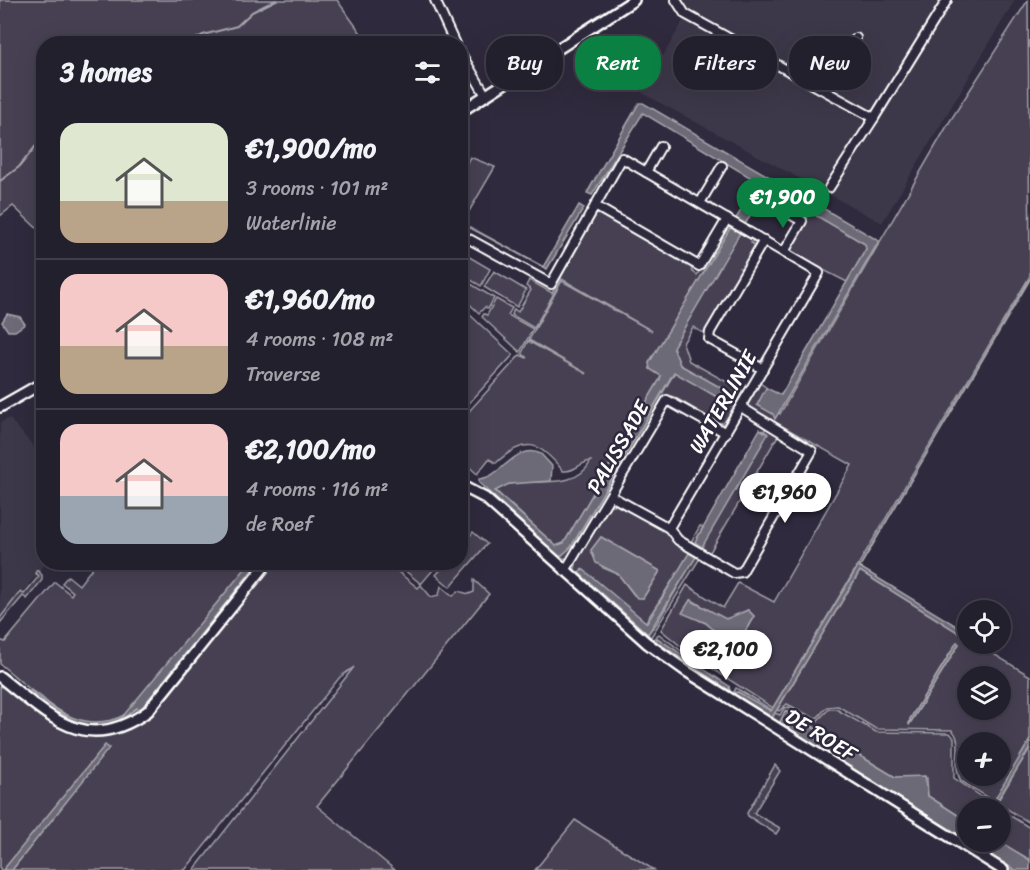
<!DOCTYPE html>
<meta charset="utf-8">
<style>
:root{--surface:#23202e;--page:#2f2d3a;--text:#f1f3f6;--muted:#a3a3aa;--line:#403e4a;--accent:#0b8043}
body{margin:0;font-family:Sriracha,sans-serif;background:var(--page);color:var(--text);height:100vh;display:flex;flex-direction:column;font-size:22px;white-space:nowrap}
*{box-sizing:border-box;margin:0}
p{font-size:20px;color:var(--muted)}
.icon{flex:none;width:33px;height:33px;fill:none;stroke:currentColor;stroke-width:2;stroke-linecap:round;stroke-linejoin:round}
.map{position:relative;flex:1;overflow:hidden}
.side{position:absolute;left:36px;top:36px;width:432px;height:534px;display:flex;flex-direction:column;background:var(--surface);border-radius:24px;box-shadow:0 6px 24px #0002,0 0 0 2px var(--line)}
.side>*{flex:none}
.guide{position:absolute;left:486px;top:36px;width:453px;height:54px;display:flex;gap:12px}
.fabs{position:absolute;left:957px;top:600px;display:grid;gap:12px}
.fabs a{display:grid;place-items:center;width:54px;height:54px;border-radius:50%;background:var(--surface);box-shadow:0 6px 24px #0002,0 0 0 2px var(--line);font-size:30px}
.price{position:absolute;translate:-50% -51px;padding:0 14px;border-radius:21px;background:#fff;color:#222;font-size:20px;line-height:39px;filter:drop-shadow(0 2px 3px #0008)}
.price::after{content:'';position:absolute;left:50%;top:36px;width:18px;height:14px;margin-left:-9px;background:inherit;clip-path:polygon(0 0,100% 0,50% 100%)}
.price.selected{background:var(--accent);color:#fff}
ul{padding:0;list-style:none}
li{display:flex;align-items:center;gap:18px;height:150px;padding:0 24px}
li+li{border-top:2px solid var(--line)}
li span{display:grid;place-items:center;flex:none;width:168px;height:120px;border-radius:18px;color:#555}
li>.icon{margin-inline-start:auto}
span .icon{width:72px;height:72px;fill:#fffc;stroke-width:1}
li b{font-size:26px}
h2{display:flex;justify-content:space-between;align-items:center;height:72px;padding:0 24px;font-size:26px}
.chip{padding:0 21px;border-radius:24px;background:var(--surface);box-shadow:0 6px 24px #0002,0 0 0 2px var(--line);font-size:21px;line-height:54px}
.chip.selected{background:var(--accent);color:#fff}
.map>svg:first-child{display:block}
</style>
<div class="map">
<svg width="1030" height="870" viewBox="0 0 1030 870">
<rect width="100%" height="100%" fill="#2f2a3d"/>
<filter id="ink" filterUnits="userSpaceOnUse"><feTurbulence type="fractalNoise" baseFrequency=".0167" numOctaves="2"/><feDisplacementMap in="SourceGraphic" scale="12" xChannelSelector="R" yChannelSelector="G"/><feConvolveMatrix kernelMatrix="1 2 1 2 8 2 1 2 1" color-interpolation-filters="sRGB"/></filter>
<g filter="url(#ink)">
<!-- built -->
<g fill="#3c3749">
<polygon points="681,0 1015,0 882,223 642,93 688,12"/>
<polygon points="9,418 43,457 44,562 46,563 0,620 0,423"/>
</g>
<!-- green -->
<g fill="#464152" stroke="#a2a0a8" stroke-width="1.5" fill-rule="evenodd">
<polygon points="0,0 337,0 368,43 44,44 43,234 13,206 0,216"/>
<path d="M1028 0 1030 276 773 708 694 657 661 630 687 585 723 608 738 583 774 602 852 465 747 406 760 383 767 388 780 414 950 121ZM692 600 723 619 731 618 748 610 754 616 740 640 728 643 706 623 699 620Z"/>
<polygon points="470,157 495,167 464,220 461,218 461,174"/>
<polygon points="767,186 865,244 866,249 847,282 792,254 791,247 808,216 765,190"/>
<path d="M597 213 687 265H690L693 272 697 275 726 226 731 229 649 363 661 376 660 379 564 543 556 546 495 490C520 471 573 497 591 461 580 462 576 472 563 471 539 441 525 436 496 463L489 459 477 474 461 459V420L520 355 527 358 522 353 528 341 587 374 529 340 562 281 652 331 562 279 534 328 512 315 514 309 518 312 531 290 526 286 529 280 552 293Z"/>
<polygon points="738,232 754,240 751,243 757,246 744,268 740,268 743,270 732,284 707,332 701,332 693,327 683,343 689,361 743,391 724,423 718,423 674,397 666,396 572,557 567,559 560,557 571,547 675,372 729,404 735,399 734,395 680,365 673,347"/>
<polygon points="461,252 490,269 481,286 461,274"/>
<polygon points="494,271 526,290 517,307 484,287"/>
<polygon points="461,278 494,298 488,309 485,307 479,313 461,296"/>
<polygon points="496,299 512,308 508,315 533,329 520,352 482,317 484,314 487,315"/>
<polygon points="468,313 513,355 461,412 461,322"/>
<polygon points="766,427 779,434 709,554 693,544 692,540 700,526 703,527 695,542 767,433 764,431"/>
<path d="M610 505H616L667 531 673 542 700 558 651 637 647 634 657 623 695 557 674 578 645 623 582 569 578 574 574 573 577 560ZM601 537 660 571 643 598 634 595 618 574 603 568 591 550Z"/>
<polygon points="473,532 487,544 450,587 436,575 447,563 460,562 461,547"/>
<path d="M96 563H250L131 709C87 750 34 691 0 664V640L5 642 55 582 71 595 73 592 62 583 68 576 79 585Z"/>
<path d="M274 563H387L418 588 421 585 431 597 439 595 441 586 453 596 458 591 469 594 474 592V580L489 594 317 806 395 870H194L354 667 340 677 185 870H12L56 814 3 870H0V681C52 718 85 759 149 716Z"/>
<polygon points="396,563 439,563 421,584"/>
<polygon points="37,570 42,575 42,580 27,599 23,596 0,623 0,618 20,592 24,594 39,576 35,573"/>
<path d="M860 571 967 638 968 644H977L1030 676V740L996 798 999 799 1030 748V823L961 781C951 766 965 742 952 730L876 729 838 706 827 707 818 717 814 718 787 704 779 711 777 710ZM957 642 959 644 909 725 910 719ZM968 676H1000V710H968ZM968 742H1000V776H968Z"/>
<polygon points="659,634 692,659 691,661 657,638 656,641 689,664 687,667 653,643 653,639"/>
<polygon points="736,688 772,710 769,712 738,692 734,693 772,718 775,713 780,715 784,708 789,707 810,721 817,721 829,709 836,709 876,732 950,733 954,738 954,778 998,808 968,808 967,821 928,796 927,778 895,777 788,711 968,842 1015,870 1009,870 731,697"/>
<polygon points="775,765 780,771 754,813 780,828 776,834 748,816 747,813"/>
<polygon points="1001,810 1030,828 1030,860 1000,842"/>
<polygon points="575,820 654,870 535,870"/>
</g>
<!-- water -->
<g fill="#6d6a77" stroke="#a7a6ad" stroke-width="1.5">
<path d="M639 103H643L879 241 775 419 773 414 757 405 766 388 781 395 866 249 865 244 767 187 673 347 680 365 734 395 735 399 729 404 674 372 571 547 560 557 479 483V479C503 477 515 442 541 454L552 466 551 481 509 484 495 491 556 546 564 543 660 379 661 376 650 369 649 363 758 182 643 113 592 195 587 193Z"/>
<polygon points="579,205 584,208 547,269 543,267"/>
<polygon points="7,314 20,317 25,324 15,331 8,331 2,322"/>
<polygon points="760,429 768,434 702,547 695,542"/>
<polygon points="601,537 660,571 643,598 637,598 618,574 596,563 591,550"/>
<polygon points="689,553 696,557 648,634 578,572 584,570 647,623"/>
<path d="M250 563H258L140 710 137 708C130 712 125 718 118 721 84 736 55 710 30 691 35 691 43 698 48 703 71 721 96 728 123 716Z"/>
<polygon points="858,566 963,630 967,634 967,638 860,571 772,718 735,696 734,693 738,692 771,711"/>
<polygon points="690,600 726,619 748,610 754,616 740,640 728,643 706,623 682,613"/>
<polygon points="657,638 729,686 730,691 656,641"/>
<polygon points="957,642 959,644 909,725 910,719"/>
<polygon points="785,711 895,777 925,776 928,796 967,821 967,840 779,724"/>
<polygon points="1030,740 1030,748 998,799 996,797"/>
<polygon points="105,745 109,748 12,870 3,870"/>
<polygon points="969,842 1000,842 1030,860 1030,870 1015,870"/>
</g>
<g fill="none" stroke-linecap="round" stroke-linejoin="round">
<!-- stream -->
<g stroke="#a7a6ad" stroke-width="2">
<polyline points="186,44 203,35 237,26 252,12 276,0"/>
<polyline points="0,181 19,167 44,136"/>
<polyline points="460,222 543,267"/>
<polyline points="860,566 1030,279"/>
</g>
<defs>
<g id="minor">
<polyline points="435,0 455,44"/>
<polyline points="676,0 685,14 874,118 947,0"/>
<polyline points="460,52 485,94"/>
<polyline points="824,90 856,38"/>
<polyline points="646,172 661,146"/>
<polyline points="829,188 874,118"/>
<polyline points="700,203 722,166"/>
<polyline points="595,206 699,266 727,219"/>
<polyline points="778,207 802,221 784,252"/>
<polyline points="460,234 551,284 622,158 819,273 669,528 611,496"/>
<polyline points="763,369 709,339 710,332 764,240"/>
<polyline points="669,528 678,540 734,573 742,572 812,451 741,407"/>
<polyline points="565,571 667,400 726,433"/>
</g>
<g id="tertiary">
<polyline points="460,112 634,0"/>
<polyline points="0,407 44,382"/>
<polyline points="460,485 485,498 647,643 686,671 1003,870"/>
<path d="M0 677C50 717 86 756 148 711L268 562"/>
</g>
</defs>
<!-- minor casing -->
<use href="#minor" stroke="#fff" stroke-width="12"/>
<!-- tertiary casing -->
<use href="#tertiary" stroke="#fff" stroke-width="14"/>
<!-- minor -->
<use href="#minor" stroke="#2f2a3d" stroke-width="8"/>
<!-- tertiary -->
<use href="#tertiary" stroke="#2f2a3d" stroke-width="9"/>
</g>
</g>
<g text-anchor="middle" stroke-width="5" stroke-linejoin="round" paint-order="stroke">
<!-- street labels -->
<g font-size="21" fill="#fff" stroke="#2f2a3d">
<text transform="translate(723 402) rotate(-60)" y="7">WATERLINIE</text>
<text transform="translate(618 447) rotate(-60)" y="7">PALISSADE</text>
<text transform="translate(821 735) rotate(32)" y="7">DE ROEF</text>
</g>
</g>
</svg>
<div class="fabs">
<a><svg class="icon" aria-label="locate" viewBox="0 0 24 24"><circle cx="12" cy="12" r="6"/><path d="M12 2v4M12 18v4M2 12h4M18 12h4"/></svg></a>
<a><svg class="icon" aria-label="layers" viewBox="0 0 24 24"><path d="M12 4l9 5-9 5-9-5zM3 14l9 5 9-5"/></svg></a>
<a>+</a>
<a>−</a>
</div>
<b class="price selected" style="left:783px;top:229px">€1,900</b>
<b class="price" style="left:785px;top:524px">€1,960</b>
<b class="price" style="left:726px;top:681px">€2,100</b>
<div class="guide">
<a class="chip">Buy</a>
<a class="chip selected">Rent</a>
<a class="chip">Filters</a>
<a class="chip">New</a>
</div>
<section class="side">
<h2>3 homes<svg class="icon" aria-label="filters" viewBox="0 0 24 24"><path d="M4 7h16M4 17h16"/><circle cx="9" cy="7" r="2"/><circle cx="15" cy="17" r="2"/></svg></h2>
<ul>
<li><span style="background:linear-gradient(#dfe7d0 65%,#b9a48a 0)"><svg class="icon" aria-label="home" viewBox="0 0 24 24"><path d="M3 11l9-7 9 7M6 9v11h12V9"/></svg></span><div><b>€1,900/mo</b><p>3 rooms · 101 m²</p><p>Waterlinie</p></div></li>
<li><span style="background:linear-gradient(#f6c9c9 60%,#b9a48a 0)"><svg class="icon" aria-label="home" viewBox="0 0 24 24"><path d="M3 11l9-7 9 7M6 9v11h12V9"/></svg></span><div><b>€1,960/mo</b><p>4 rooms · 108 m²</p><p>Traverse</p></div></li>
<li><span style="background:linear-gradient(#f6c9c9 60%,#9aa5b1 0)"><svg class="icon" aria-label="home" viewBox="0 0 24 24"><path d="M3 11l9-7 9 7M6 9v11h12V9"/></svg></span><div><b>€2,100/mo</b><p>4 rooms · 116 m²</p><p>de Roef</p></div></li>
</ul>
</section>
</div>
